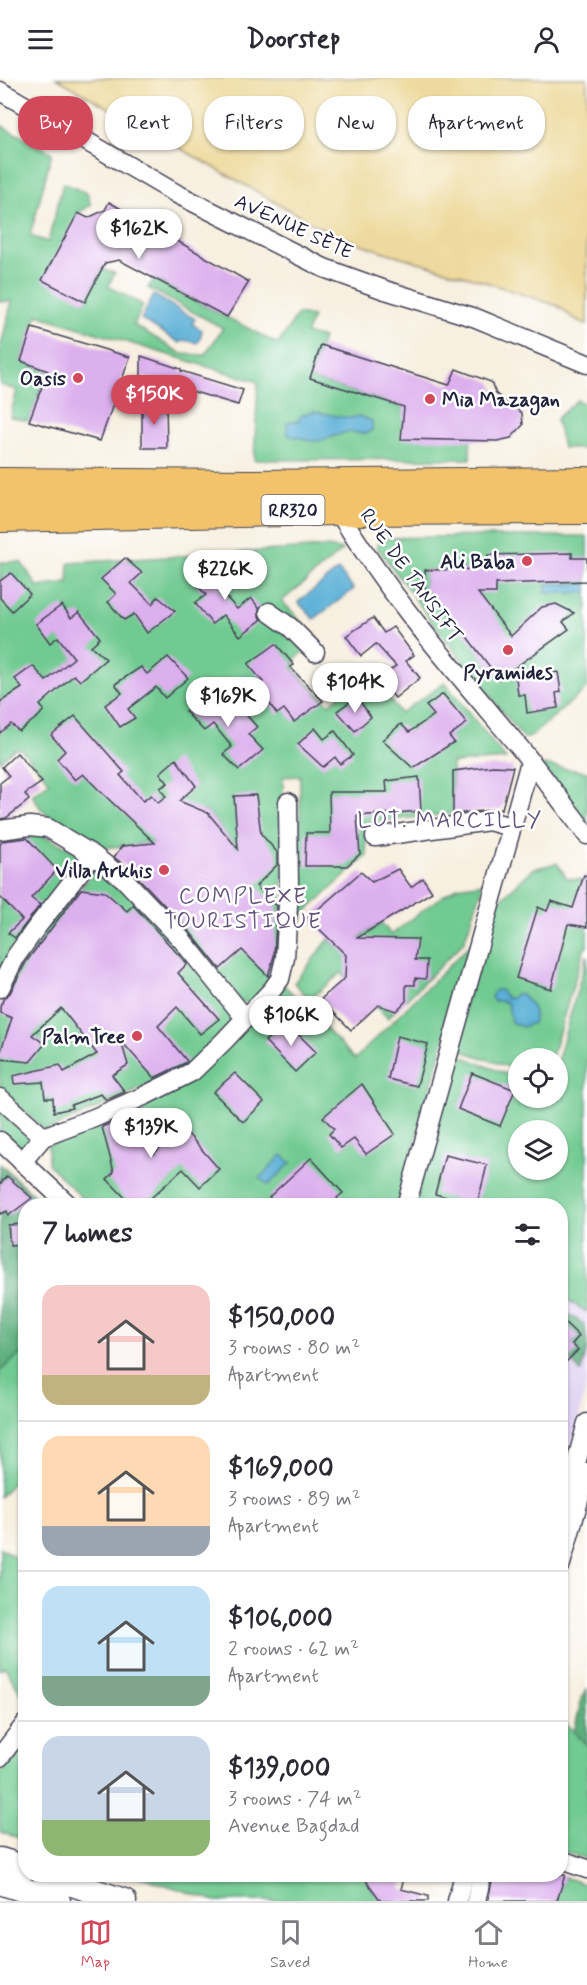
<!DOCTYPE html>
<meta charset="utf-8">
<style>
:root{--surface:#fff;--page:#f2f2f3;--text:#2b2b33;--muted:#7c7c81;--line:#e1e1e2;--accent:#d1495b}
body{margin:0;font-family:Mynerve,sans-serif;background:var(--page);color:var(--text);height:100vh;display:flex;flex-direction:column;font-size:22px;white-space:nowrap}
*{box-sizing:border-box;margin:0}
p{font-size:20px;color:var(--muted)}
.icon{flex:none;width:33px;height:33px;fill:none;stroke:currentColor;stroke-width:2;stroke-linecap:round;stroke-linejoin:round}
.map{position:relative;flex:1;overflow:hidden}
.sheet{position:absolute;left:18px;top:1120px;width:550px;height:684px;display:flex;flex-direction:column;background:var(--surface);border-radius:24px;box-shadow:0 2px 4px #0004}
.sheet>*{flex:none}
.guide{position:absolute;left:18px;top:18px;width:552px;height:54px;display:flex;gap:12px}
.fabs{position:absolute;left:508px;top:970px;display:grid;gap:12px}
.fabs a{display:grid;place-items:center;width:60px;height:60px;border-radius:50%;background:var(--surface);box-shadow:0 2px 4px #0004;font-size:30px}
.price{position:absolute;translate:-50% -51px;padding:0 14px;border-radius:21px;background:#fff;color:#222;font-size:20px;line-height:39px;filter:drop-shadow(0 2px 3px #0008)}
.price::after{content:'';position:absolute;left:50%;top:36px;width:18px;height:14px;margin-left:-9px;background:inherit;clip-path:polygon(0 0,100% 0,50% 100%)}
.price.on{background:var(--accent);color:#fff}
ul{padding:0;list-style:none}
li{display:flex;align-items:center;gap:18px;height:150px;padding:0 24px}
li+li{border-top:2px solid var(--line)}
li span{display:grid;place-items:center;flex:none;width:168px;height:120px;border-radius:18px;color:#555}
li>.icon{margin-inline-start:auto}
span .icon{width:72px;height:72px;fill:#fffc;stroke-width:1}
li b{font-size:26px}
h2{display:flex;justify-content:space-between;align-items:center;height:72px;padding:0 24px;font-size:26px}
.pill{padding:0 21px;border-radius:24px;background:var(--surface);box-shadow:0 2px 4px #0004;font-size:21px;line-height:54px}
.pill.on{background:var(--accent);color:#fff}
header{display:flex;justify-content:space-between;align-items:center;height:78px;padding:0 24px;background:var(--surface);font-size:27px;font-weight:700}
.tabs{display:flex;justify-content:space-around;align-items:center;height:84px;border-top:2px solid var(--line);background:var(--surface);font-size:16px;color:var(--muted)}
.tabs a{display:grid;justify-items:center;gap:3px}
.tabs .on{color:var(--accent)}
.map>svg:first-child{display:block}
</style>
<header><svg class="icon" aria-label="menu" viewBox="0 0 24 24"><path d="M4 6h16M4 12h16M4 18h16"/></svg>Doorstep<svg class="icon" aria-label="person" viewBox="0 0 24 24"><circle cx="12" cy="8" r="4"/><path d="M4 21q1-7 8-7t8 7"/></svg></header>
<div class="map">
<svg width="587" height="1823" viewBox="0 0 587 1823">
<rect width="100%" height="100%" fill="#fff"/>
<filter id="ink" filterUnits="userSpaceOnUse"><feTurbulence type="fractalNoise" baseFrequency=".0167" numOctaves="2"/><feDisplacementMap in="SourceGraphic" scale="12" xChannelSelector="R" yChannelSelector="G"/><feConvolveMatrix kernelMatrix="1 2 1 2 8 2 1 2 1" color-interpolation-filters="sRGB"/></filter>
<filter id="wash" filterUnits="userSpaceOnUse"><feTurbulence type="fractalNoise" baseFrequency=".008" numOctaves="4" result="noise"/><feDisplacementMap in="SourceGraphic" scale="24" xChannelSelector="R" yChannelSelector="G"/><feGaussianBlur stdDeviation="1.35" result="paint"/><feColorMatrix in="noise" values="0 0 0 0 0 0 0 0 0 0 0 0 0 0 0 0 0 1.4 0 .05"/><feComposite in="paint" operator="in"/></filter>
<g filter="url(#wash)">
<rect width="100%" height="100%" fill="#f7efdf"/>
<!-- built -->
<polygon fill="#e2d4f3" points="561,1218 587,1234 587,1305 561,1415"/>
<!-- green -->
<g fill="#71ca91" stroke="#4a7666" stroke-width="1.5" fill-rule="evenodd">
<polygon points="0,47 52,75 30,158 48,164 63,105 87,115 91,127 78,135 85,223 102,191 115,195 108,208 143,227 134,247 182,276 205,277 223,250 148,210 154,201 278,266 298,236 313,239 306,255 323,260 310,300 471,350 470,381 254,382 258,304 37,237 21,283 48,293 29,343 10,339 17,312 0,307 0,271 12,223 0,224"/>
<polygon points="577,322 587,327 587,371 563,370 556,341"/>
<path d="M487 458H587V610L529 660H524L520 656 435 548 377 469 378 464 381 460ZM488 491 433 511 425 510V492Z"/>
<polygon points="328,469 343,472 282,523 319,563 295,581 295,593 329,626 370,594 400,635 445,605 506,681 452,685 453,736 365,744 367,778 299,840 300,698 283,699 284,781 277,894 254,924 240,924 171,841 238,779 236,769 208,735 203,733 181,762 93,771 49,739 41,731 32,717 50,704 21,671 14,671 0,683 0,484 21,484 38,509 68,505 69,485"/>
<polygon points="542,687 587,694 587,744"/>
<polygon points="38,755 82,777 0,898 0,759"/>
<polygon points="557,785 567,800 587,802 587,869 584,871 551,981 519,981 519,993 452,969 497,825 533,791"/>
<polygon points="96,788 104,789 227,923 231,942 230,948 189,989 46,1053 0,1010 0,929 27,875 44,850 81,811"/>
<polygon points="484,805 464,864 388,940 341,895 310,921 294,905 329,861 340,871 382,845 391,857 435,823 457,809"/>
<polygon points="471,866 398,1128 90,1128 48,1086 48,1067 149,1024 284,907 355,981"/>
<path d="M587 877V1234L561 1218V1128H414L449 973 519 1001V1020H558V981ZM519 1053H558V1092H519Z"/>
<polygon points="0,1023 36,1055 16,1074 0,1058"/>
<polygon points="25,1272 25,1391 0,1419 0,1293"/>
<polygon points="0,1470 25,1485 25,1617 22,1618 5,1589 0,1592"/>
<polygon points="561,1641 587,1667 587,1781 561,1773"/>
<polygon points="25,1662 25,1762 0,1754 0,1695"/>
<polygon points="135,1797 362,1797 381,1823 215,1823"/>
<polygon points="564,1799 587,1807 587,1823 557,1823"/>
</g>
<!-- forest -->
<g fill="#5cae7b" stroke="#3f685b" stroke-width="1.5">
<polygon points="0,1086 45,1128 26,1128 25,1272 0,1293"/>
<polygon points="561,1231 585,1247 587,1270 581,1294 569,1281 561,1289"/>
<polygon points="587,1610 587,1667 574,1654 581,1622"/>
</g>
<!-- sand -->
<polygon fill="#eeda9e" stroke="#887e6c" stroke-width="1.5" points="56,0 587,0 587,247 573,240 558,228 473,200 378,172 328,154"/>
<!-- water -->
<g fill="#5bb0d7" stroke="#3e6989" stroke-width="1.5">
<polygon points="154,217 195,241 192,246 202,252 200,262 197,265 184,262 180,265 141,241"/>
<path d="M314 333 336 338 351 340 359 338 372 343V353C363 358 356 353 348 354 336 356 326 363 314 363 305 363 300 358 290 358L287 355V345L291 343H298L302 337Z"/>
<polygon points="338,492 354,511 314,541 298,524"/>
<polygon points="547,506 587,506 587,515 546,515"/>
<path d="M495 912H500L507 920H512L516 916H522C529 924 538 934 533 945L522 949 511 944 508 926 503 923H494L491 919Z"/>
<polygon points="282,1077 291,1085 268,1107 260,1100"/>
</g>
<g id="blocks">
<!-- building -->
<g fill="#dcafed">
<polygon points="109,124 249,204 227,239 119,182 105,185 85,224 42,202 78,135 88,140 105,132"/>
<polygon points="32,250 130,279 100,363 29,343 48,293 21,283"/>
<polygon points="321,267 449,307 456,291 491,304 496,316 522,335 523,347 511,360 497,363 401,361 404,329 310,300"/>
<polygon points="141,278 181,291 181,293 243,312 238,327 141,298"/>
<polygon points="142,325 166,325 167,370 142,370"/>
<polygon points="572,475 572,480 587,480 587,503 496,506 496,515 478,515 511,558 542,529 556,526 574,535 563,544 569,551 499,601 452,539 425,511 425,492 488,491 488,477"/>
<polygon points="125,480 142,495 131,505 152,526 158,519 175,533 147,555 134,536 124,542 108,524 116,516 101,501"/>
<polygon points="217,482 234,498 218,510 237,531 251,520 259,530 259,538 261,542 240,558 223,537 212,546 195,525 206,517 194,504"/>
<polygon points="11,495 30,516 12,533 0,520 0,503"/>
<polygon points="62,527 71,540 79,534 100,560 91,568 106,581 80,603 74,597 40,627 44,632 39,638 19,653 11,646 0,655 0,624 22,610 15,601 33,588 46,603 74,580 58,559 50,565 36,546"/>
<polygon points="373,540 384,555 393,549 414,577 406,583 420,600 395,620 379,601 396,588 376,566 361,578 346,558"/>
<polygon points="276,566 294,587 290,589 323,623 294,644 284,631 277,636 258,610 263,604 248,586"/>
<polygon points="168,579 188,600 165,620 156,609 128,631 135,640 120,649 105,627 122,615 115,606 141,589 147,596"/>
<polygon points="558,594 561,614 556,615 558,630 527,635 525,617 518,617 516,600"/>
<polygon points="212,614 227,631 235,624 257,649 248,656 263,672 239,692 223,676 232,669 213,646 204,653 185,633"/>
<polygon points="443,616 467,645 449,658 454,664 413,690 382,662 401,646 409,654 434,637 426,628"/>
<polygon points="357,619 371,639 355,653 337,633"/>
<polygon points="75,638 124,694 120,697 143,723 151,717 158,725 166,719 160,710 168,705 160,695 176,681 196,708 179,723 208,735 238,771 234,718 256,717 261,756 277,774 277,787 256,808 277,828 274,878 268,898 242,872 220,891 190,854 132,793 114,779 122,768 155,765 100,713 83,696 75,702 57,681 65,673 51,657"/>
<polygon points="315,650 324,661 335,653 353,677 340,686 335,679 323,689 298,666"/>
<polygon points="17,675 42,704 25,716 29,722 6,740 0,741 0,705 9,698 2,689"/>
<polygon points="493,688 513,689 502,731 453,736 453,693"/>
<polygon points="419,699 421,733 357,738 360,776 347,788 305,788 306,755 330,755 329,714 387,714 386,703"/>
<polygon points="27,760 57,792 31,820 40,827 15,860 8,855 22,842 0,819 0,767 2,763"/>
<polygon points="398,791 411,809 423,800 432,814 357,860 418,861 415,882 427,882 426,901 415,900 415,907 406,907 406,923 396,933 378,927 351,952 321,921 345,900 346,877 308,840 361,794 372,804"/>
<polygon points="584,797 587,798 587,849 568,846 551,911 516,900 538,829 547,833 551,823 573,830"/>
<polygon points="81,811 105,814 127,833 133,827 187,886 178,895 219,941 200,956 177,929 158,948 187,983 185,985 154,1000 121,963 128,987 112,997 125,1014 106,1022 101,1016 71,1027 72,1030 54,1034 53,1020 45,1020 43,1004 14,1006 13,998 60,987 64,994 97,976 61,930 32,957 45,966 30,984 0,981 0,975 12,940 0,935 0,929 4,920 10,915 26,884"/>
<polygon points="286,944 316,974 295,994 265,963"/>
<polygon points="397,958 428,966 417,1008 388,1001"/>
<polygon points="235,995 264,1024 243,1044 213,1014"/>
<polygon points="472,995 515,1012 500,1048 458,1031"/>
<polygon points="362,1006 395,1056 366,1076 354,1061 341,1070 329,1056 334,1051 323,1039"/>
<polygon points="141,1032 154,1076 181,1048 219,1091 200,1109 183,1091 142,1128 133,1128 107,1101 114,1094 102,1049"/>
<polygon points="445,1077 487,1087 477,1127 435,1116"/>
<polygon points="311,1080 343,1115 337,1120 342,1128 277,1128 269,1119"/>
<polygon points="7,1098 32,1120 8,1138 7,1133 0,1136 0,1106"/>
<polygon points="26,1146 26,1166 10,1167 8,1147"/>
<polygon points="561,1241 579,1258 572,1266 578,1272 561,1289"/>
<polygon points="362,1797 405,1797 401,1811 428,1818 428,1823 381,1823"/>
<polygon points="493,1797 565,1797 557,1823 488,1823"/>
</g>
</g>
</g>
<g filter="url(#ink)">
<use href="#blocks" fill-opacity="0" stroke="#424154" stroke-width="1.5"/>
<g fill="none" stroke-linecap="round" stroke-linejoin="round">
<defs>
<g id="minor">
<polyline points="0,13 177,116 324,190 385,212 476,240 587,286"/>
<path d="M337 431C388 517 456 594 520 670 543 698 565 728 587 757"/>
<polyline points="269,534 290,549 315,574"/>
<polyline points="0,752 30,748 48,750 93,777"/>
<polyline points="375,759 489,743 511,749"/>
<polyline points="0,910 16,878 36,850 93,777 124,801 182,862 245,940"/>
<polyline points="0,1020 43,1059"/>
<polyline points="0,1063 70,1128"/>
<polyline points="22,1084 43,1059 94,1040 146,1017 192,994 224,963 272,912 280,901 285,880 289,809 288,724"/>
<polyline points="406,1128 530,684"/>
<polyline points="561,1440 587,1345"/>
<polyline points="561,1486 587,1394"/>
<polyline points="0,1679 26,1645"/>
<polyline points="561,1782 587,1791"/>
<polyline points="457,1823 464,1797"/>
<polyline points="476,1823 482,1797"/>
</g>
<g id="tertiary">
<polyline points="0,1782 26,1790"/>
<polyline points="45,1797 124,1823"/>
<polyline points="0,1804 58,1823"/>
</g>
<g id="trunk">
<polyline points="0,406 249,408 587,405"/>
<polyline points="0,438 337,431 587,430"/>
</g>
</defs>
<!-- minor casing -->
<use href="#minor" stroke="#424154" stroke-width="21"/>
<!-- tertiary casing -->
<use href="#tertiary" stroke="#424154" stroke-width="27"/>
<!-- trunk casing -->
<use href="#trunk" stroke="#424154" stroke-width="34"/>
<!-- minor -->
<use href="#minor" stroke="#fff" stroke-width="18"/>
<!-- tertiary -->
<use href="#tertiary" stroke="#fff" stroke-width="24"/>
<!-- trunk -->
<use href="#trunk" stroke="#f2c36a" stroke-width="32"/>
</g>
</g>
<!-- markers -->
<g fill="#d1495b" stroke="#fff" stroke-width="2">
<circle cx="78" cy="300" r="6"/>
<circle cx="430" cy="321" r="6"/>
<circle cx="527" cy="483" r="6"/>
<circle cx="508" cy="572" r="6"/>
<circle cx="164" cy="792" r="6"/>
<circle cx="137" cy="958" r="6"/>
</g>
<g text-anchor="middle" stroke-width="5" stroke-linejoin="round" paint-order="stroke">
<!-- shield labels -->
<rect fill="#fff" stroke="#646476" stroke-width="1.5" x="261.5" y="417" width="63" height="30" rx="4.5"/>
<g font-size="18" font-weight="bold" fill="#22223b">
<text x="293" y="438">RR320</text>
</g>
<!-- street labels -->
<g font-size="20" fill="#22223b" stroke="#fff">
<text transform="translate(294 148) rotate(25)" y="7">AVENUE SÈTE</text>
<text transform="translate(412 497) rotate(54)" y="7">RUE DE TANSIFT</text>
</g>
<!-- poi labels -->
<g font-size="20" font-weight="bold" fill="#22223b" stroke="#fff" text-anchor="end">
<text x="66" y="307">Oasis</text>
<text x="442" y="328" text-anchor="start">Mia Mazagan</text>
<text x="515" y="490">Ali Baba</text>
<text x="508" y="601" text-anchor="middle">Pyramides</text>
<text x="152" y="799">Villa Arkhis</text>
<text x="125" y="965">PalmTree</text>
</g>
<!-- quarter labels -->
<g font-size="22" letter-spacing="1.5" fill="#635379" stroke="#fff">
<text x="450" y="749">LOT. MARCILLY</text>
<text x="243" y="825">COMPLEXE<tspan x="243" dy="25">TOURISTIQUE</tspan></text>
</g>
</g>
</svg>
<div class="fabs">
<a><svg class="icon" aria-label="locate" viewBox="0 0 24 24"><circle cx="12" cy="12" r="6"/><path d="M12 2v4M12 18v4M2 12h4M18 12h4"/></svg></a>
<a><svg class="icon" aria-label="layers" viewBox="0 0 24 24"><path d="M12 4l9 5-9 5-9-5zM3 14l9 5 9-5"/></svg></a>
</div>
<b class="price" style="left:139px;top:182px">$162K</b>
<b class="price on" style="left:154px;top:348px">$150K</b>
<b class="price" style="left:225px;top:523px">$226K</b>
<b class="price" style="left:355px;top:636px">$104K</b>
<b class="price" style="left:228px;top:650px">$169K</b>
<b class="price" style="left:291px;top:969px">$106K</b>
<b class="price" style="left:151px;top:1081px">$139K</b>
<div class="guide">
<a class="pill on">Buy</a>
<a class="pill">Rent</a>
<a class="pill">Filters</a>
<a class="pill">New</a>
<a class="pill">Apartment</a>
</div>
<section class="sheet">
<h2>7 homes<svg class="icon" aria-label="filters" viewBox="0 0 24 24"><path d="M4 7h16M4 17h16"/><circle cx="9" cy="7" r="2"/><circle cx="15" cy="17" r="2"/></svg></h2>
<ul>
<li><span style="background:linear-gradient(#f6c9c9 75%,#c2b280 0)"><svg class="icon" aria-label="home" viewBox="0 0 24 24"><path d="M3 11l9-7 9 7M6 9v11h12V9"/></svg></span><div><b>$150,000</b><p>3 rooms · 80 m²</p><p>Apartment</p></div></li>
<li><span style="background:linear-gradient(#ffd9b3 75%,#9aa5b1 0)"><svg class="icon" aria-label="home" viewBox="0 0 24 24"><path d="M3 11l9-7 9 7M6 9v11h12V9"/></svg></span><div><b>$169,000</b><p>3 rooms · 89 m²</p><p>Apartment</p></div></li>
<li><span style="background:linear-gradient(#bfe0f5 75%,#7fa58c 0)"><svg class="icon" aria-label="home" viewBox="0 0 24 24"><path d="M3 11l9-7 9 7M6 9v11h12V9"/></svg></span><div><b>$106,000</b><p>2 rooms · 62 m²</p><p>Apartment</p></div></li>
<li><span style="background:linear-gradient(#c9d6e8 70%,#8fb573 0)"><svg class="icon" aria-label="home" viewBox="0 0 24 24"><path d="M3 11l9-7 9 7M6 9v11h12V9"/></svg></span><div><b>$139,000</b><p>3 rooms · 74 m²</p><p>Avenue Bagdad</p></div></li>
</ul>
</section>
</div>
<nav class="tabs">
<a class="on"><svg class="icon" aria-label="map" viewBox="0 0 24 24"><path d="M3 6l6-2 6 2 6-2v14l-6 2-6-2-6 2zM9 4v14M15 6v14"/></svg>Map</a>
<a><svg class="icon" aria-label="saved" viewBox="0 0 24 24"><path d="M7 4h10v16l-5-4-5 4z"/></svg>Saved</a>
<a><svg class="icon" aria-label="home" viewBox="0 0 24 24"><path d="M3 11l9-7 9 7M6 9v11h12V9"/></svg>Home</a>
</nav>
